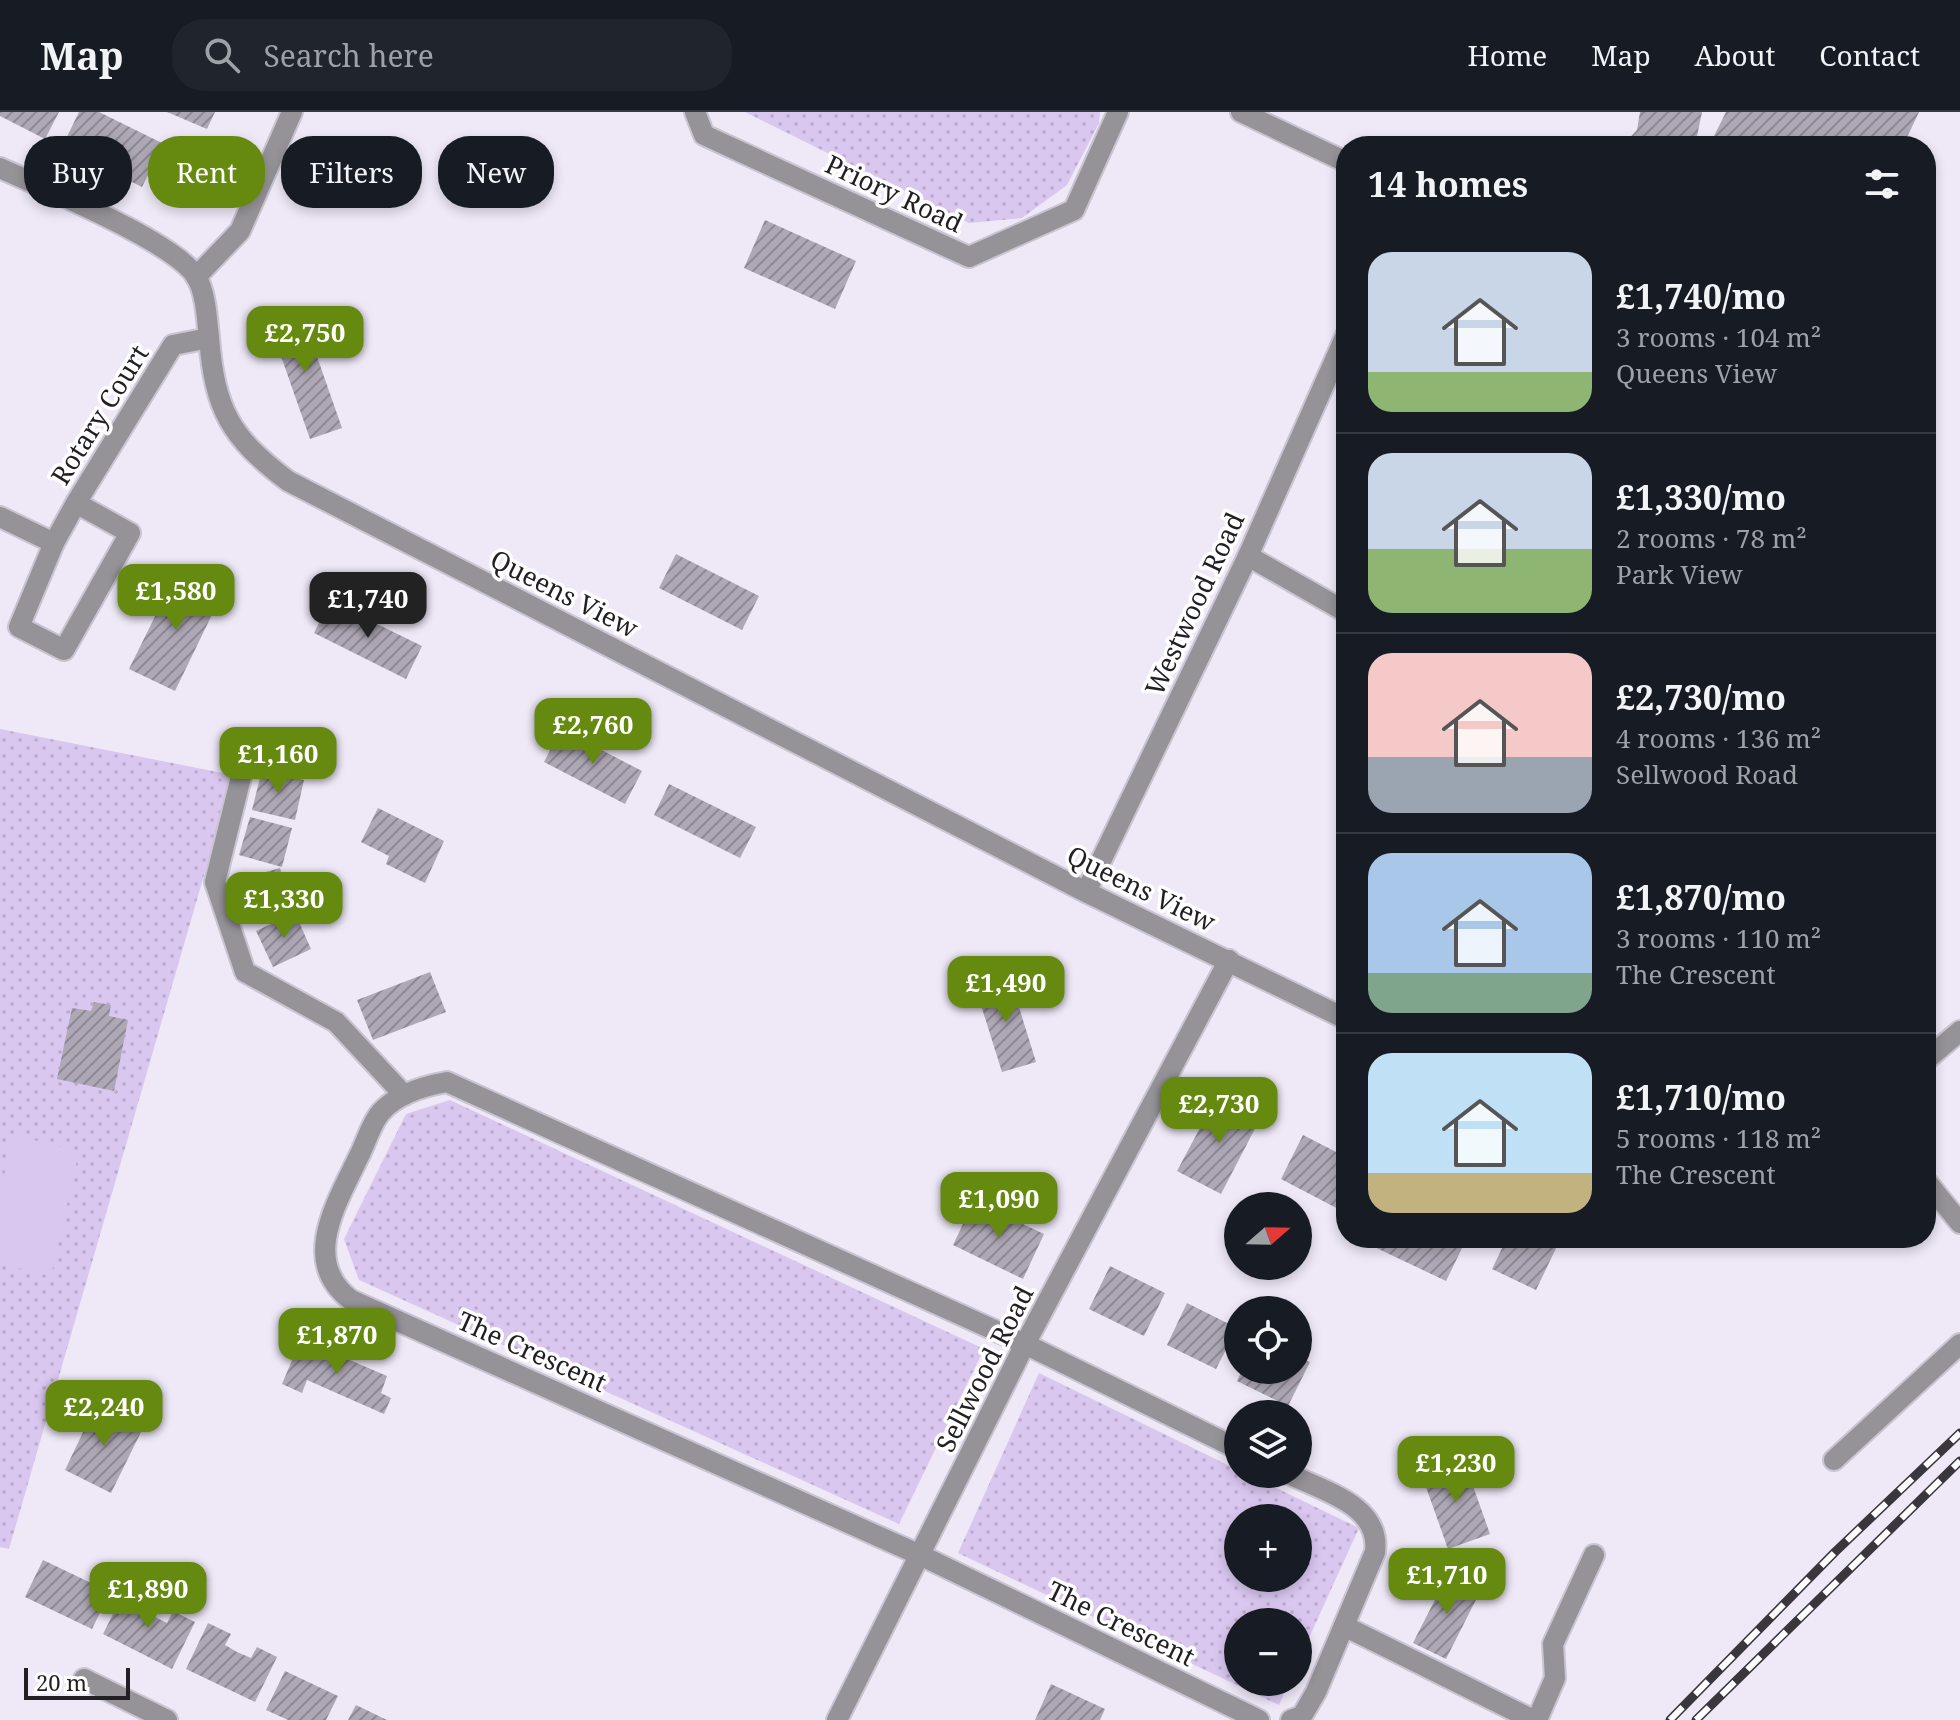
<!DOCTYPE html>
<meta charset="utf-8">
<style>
:root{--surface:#171b24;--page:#20242c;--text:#f1f3f6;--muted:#9ea1a6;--line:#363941;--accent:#668a0f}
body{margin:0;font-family:"Noto Serif",serif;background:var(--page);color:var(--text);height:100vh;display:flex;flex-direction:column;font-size:30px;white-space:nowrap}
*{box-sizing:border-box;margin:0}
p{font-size:26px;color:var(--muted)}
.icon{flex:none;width:44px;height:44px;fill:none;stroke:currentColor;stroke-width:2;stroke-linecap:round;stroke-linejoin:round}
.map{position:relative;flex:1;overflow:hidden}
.side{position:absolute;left:1336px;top:24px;width:600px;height:1112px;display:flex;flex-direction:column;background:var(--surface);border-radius:32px;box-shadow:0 4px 12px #0003}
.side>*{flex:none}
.banner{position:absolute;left:24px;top:24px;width:760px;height:72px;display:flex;gap:16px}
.needle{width:52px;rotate:70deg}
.fabs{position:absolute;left:1224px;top:1080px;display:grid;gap:16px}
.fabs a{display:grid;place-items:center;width:88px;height:88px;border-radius:50%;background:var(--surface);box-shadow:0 4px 12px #0003;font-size:40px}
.scale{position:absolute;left:24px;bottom:20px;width:106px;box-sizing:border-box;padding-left:8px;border:4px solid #211e24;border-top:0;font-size:22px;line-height:28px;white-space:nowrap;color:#211e24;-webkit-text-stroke:6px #fff;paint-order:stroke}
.price{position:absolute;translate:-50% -68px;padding:0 18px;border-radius:16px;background:var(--accent);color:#fff;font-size:26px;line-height:52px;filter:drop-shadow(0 2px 4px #0008)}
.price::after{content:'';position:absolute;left:50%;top:48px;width:24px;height:18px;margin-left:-12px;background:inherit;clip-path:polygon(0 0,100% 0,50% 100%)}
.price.current{background:#222;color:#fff}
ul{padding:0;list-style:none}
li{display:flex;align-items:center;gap:24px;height:200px;padding:0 32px}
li+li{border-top:2px solid var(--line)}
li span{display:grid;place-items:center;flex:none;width:224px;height:160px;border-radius:24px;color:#555}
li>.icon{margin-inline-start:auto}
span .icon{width:96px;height:96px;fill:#fffc;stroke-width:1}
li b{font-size:34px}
h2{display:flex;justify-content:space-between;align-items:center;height:96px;padding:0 32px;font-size:34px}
.tag{padding:0 28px;border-radius:32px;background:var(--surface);box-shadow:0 4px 12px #0003;font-size:28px;line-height:72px}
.tag.current{background:var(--accent);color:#fff}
header{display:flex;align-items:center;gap:48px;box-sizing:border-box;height:112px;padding:0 40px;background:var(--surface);border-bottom:2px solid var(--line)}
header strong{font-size:38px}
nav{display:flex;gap:44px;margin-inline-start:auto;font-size:28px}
.search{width:560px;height:72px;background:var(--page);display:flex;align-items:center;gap:20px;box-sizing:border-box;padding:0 28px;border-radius:32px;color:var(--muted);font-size:30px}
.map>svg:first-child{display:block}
</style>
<header>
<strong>Map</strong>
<div class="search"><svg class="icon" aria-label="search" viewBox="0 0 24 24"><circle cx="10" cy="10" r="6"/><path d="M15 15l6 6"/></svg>Search here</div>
<nav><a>Home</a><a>Map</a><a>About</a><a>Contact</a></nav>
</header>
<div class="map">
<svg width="1960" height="1608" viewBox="0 0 1960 1608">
<defs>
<pattern id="grass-dots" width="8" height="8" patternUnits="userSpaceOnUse" patternTransform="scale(2)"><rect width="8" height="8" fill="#dac7f0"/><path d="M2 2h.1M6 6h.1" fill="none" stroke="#bbaace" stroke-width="1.8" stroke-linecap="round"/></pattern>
<pattern id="building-hatch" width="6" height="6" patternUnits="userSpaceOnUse" patternTransform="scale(2)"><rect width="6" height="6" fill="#aea8b6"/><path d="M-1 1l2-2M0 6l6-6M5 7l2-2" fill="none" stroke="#8d8894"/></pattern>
</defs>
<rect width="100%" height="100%" fill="#eee8f7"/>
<!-- grass -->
<g fill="url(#grass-dots)" fill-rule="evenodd">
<polygon points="745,0 1100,0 1099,11 1067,73 1022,106 969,111"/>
<polygon points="0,617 233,663 9,1437 0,1435"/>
<polygon points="450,988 984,1237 899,1412 359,1168 344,1127 406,1002"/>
<path d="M1039 1261 1238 1358V1362H1247L1359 1416 1298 1550V1510H1238V1570H1289L1279 1593 958 1441ZM1238 1406H1298V1466H1238Z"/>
</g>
<!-- pitch -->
<polygon fill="#dac7f0" points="13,1023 79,1039 51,1164 0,1152 0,1082"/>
<!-- building -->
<g fill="url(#building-hatch)">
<polygon points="0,0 59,0 45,27 0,4"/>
<polygon points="79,0 99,0 164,32 142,75 62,35"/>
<polygon points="167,0 215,0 207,17"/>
<polygon points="1640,0 1702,0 1695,34 1622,34 1637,18"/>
<polygon points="1726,0 1919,0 1903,34 1709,34"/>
<polygon points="765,108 856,149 835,197 744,156"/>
<polygon points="300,196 342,316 310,327 268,207"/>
<polygon points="676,442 759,484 742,518 659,476"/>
<polygon points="177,460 222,482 175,579 129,557"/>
<polygon points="330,489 422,534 406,567 314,521"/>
<polygon points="561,617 642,659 625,692 544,650"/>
<polygon points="262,658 304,668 295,708 252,698"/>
<polygon points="669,672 756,715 740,746 654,703"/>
<polygon points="378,696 444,729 425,771 386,752 389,744 361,730"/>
<polygon points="250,705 292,716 282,755 239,743"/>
<polygon points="280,756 290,793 248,805 237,768"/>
<polygon points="295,801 311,837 273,855 256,819"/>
<polygon points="430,860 446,900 373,928 357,888"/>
<polygon points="1009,863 1036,950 1002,960 975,874"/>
<polygon points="94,890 111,893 109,904 128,908 114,979 57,967 72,896 91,899"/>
<polygon points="1217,984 1260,1007 1221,1082 1177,1059"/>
<polygon points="1303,1023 1346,1045 1346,1101 1281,1067"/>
<polygon points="974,1089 1044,1122 1023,1167 953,1133"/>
<polygon points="1371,1126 1467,1126 1446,1169 1368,1132"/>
<polygon points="1507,1126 1561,1126 1536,1178 1492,1157"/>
<polygon points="1110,1154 1165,1181 1144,1224 1089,1197"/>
<polygon points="1187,1191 1237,1216 1216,1257 1167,1233"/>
<polygon points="301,1227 387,1264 381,1281 391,1286 384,1302 307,1268 302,1281 282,1272"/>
<polygon points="1298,1245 1310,1250 1288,1294 1237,1269 1242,1258 1298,1258"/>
<polygon points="97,1291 144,1314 111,1381 65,1358"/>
<polygon points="1463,1346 1490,1422 1448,1437 1421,1361"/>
<polygon points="43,1448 110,1480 92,1517 25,1485"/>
<polygon points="1448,1462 1481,1478 1446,1547 1413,1531"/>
<polygon points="126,1476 149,1488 143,1499 167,1511 173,1499 195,1510 172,1557 103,1522"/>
<polygon points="208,1511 231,1522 225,1533 237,1540 251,1546 257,1535 277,1545 255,1590 186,1557"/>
<polygon points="285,1559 338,1584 326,1608 288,1608 266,1598"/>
<polygon points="1051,1572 1105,1597 1100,1608 1035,1608"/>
<polygon points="356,1593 387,1608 348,1608"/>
</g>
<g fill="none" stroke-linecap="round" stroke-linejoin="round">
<defs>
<g id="service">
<polyline points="1834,1348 1960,1232"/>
<polyline points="1344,1514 1533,1608"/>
<polyline points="1537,1608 1555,1566 1553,1532 1594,1443"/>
</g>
<g id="minor">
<polyline points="695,0 704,23 969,145 1074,98 1118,0"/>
<polyline points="1241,0 1346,50"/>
<path d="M0 56C41 75 178 131 197 166 206 182 207 208 209 226 215 298 230 325 288 369L1086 780 1346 907"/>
<polyline points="196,165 240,119 292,0"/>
<polyline points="76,391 130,421 64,538 19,515 54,431 76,391 173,233 209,226"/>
<polyline points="0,405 54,431"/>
<polyline points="1248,444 1346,500"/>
<polyline points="241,665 215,770 245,860 336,910 404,983"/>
<polyline points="1086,780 1248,444 1346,223"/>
<polyline points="1926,948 1960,919"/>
<polyline points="1926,1069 1960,1111"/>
<path d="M1238 1337 1025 1232 447 970C424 974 397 982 381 1000 371 1011 366 1031 359 1044 338 1089 299 1149 351 1188L920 1443 1259 1608"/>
<path d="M1289 1362C1323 1379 1381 1393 1375 1440L1316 1580 1302 1604 1291 1608"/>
<polyline points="84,1567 167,1608"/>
<polyline points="837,1608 1025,1232 1229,848"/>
</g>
</defs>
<!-- service casing -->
<use href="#service" stroke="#c9c4d1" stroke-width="24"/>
<!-- minor casing -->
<use href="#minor" stroke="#c9c4d1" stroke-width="24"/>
<!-- service -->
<use href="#service" stroke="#959298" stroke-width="20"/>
<!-- minor -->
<use href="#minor" stroke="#959298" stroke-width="20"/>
<defs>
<g id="rail">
<polyline points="1670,1608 1835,1440 1960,1321"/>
<polyline points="1696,1608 1960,1349"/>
</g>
</defs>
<!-- rail casing -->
<use href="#rail" stroke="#39363d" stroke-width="9"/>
<!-- rail -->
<use href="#rail" stroke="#fff" stroke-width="6" stroke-dasharray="18" stroke-linecap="butt"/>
</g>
<g text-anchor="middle" stroke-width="7" stroke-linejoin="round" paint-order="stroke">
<!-- street labels -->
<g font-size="26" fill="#211e24" stroke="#fff">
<text transform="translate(894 82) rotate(25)" y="9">Priory Road</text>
<text transform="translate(100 303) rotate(-58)" y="9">Rotary Court</text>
<text transform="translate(564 482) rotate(27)" y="9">Queens View</text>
<text transform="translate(1195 492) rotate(-65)" y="9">Westwood Road</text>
<text transform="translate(1141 777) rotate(26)" y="9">Queens View</text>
<text transform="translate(532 1240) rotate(24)" y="9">The Crescent</text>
<text transform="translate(985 1257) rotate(-63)" y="9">Sellwood Road</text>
<text transform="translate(1121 1512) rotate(26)" y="9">The Crescent</text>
</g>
</g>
</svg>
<div class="fabs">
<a><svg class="needle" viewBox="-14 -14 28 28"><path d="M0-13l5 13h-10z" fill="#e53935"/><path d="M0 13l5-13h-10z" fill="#9ea1a6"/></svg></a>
<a><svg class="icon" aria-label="locate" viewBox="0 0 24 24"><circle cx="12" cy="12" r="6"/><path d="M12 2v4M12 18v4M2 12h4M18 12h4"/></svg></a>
<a><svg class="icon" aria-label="layers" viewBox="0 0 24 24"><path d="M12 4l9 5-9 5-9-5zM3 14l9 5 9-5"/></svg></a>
<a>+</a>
<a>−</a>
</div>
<div class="scale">20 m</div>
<b class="price" style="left:305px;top:262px">£2,750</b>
<b class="price" style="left:176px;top:520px">£1,580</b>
<b class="price current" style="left:368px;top:528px">£1,740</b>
<b class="price" style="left:593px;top:654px">£2,760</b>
<b class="price" style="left:278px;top:683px">£1,160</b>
<b class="price" style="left:284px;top:828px">£1,330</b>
<b class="price" style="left:1006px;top:912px">£1,490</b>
<b class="price" style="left:1219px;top:1033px">£2,730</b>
<b class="price" style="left:999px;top:1128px">£1,090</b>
<b class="price" style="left:337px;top:1264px">£1,870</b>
<b class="price" style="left:104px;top:1336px">£2,240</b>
<b class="price" style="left:1456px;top:1392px">£1,230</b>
<b class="price" style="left:1447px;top:1504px">£1,710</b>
<b class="price" style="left:148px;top:1518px">£1,890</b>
<div class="banner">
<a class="tag">Buy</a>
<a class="tag current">Rent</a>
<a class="tag">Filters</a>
<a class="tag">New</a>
</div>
<section class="side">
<h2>14 homes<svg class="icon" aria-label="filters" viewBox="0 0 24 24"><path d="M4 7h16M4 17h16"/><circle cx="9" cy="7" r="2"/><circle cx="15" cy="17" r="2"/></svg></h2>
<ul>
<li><span style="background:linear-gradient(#c9d6e8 75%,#8fb573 0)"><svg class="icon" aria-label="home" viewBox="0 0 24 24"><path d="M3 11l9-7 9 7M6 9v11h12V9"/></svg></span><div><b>£1,740/mo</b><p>3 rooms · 104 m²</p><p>Queens View</p></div></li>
<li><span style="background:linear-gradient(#c9d6e8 60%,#8fb573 0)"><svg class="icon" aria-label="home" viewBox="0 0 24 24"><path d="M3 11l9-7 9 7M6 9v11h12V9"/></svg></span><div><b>£1,330/mo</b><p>2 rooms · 78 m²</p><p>Park View</p></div></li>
<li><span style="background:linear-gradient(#f6c9c9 65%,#9aa5b1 0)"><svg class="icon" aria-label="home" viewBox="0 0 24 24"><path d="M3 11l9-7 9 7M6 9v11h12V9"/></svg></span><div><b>£2,730/mo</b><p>4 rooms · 136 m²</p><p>Sellwood Road</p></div></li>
<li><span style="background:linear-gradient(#a9c7e8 75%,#7fa58c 0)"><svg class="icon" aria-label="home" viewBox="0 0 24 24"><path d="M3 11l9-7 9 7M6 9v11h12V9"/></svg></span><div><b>£1,870/mo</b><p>3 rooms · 110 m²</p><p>The Crescent</p></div></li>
<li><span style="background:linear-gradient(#bfe0f5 75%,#c2b280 0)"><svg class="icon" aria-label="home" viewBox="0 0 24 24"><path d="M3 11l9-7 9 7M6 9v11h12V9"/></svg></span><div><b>£1,710/mo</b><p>5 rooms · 118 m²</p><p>The Crescent</p></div></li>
</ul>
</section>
</div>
